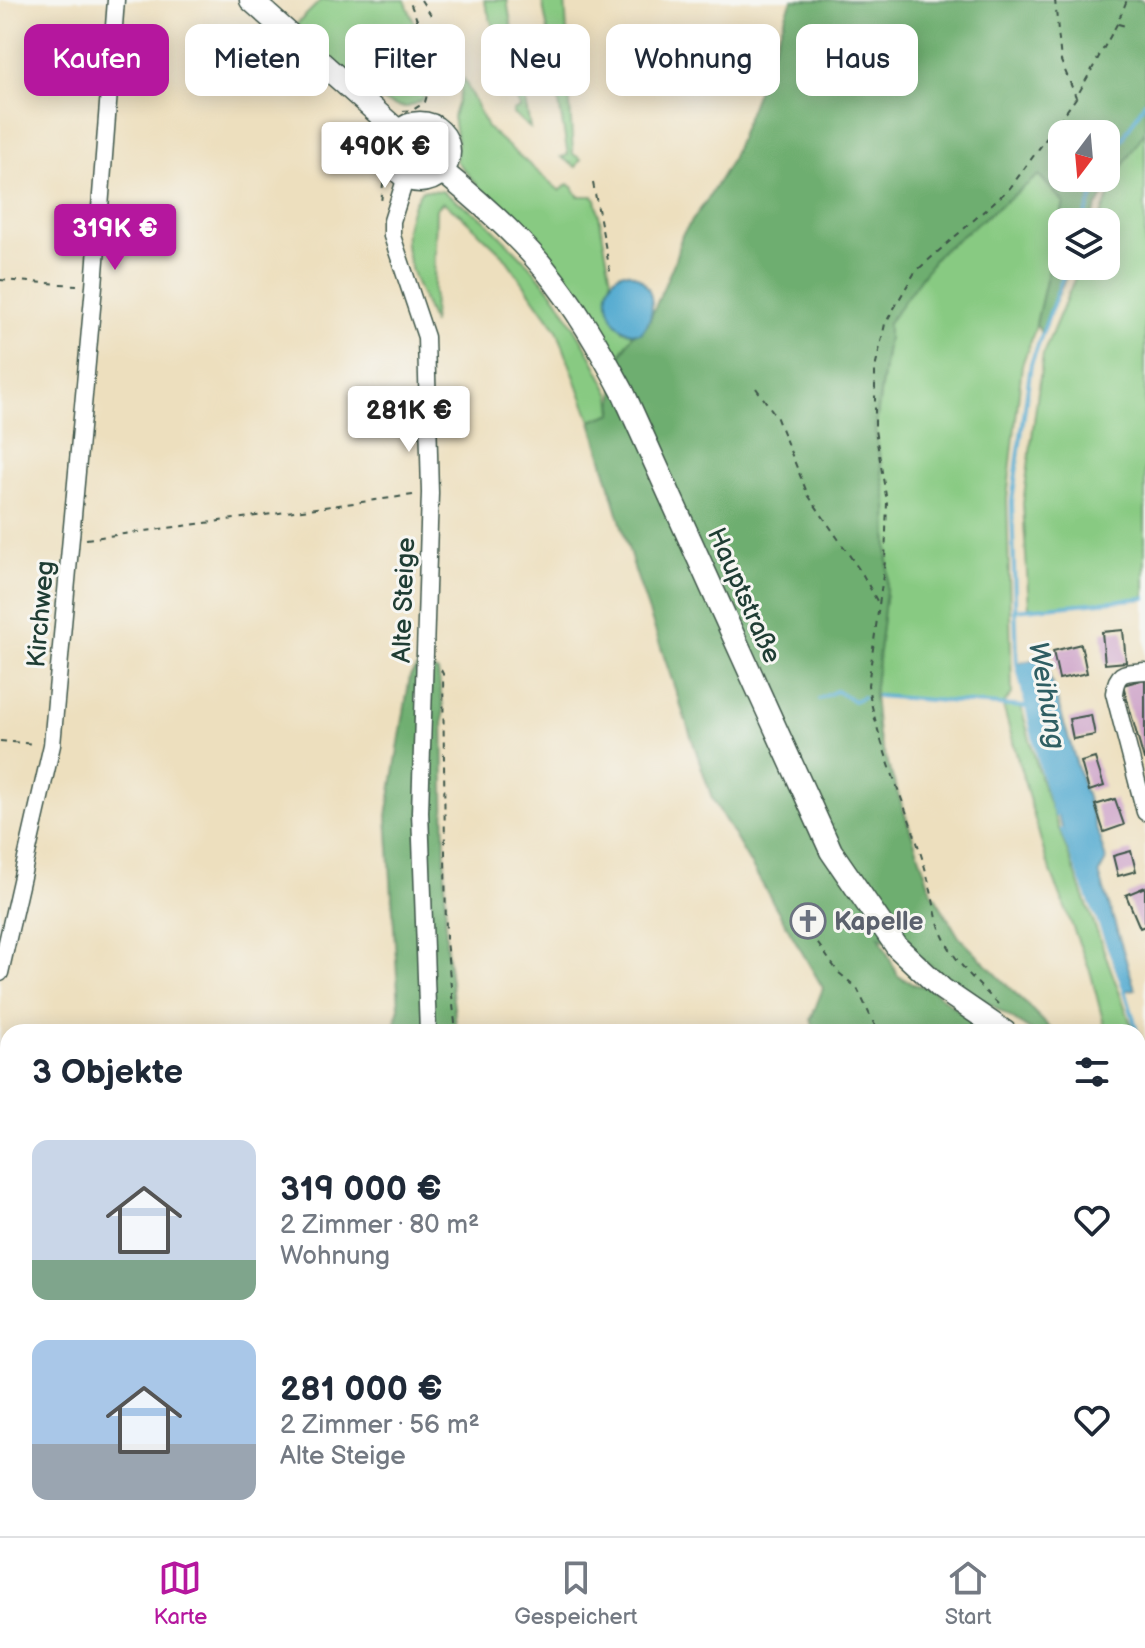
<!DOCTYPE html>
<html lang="de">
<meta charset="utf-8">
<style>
:root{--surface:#fff;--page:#f2f2f3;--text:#1f2937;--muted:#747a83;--line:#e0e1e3;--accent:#b5179e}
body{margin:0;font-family:"Balsamiq Sans",sans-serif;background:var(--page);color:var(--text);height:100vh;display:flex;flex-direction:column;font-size:30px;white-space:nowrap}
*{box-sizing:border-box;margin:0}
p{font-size:26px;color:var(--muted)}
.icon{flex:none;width:44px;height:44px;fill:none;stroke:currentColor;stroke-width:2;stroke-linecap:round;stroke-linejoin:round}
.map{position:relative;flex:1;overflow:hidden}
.details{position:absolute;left:0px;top:1024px;width:1146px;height:512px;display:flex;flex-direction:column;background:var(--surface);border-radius:24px 24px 0 0;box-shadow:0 4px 20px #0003}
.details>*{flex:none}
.guide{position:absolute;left:24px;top:24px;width:1098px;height:72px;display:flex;gap:16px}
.needle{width:52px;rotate:196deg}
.tools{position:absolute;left:1048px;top:120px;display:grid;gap:16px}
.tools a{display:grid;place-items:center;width:72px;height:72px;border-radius:16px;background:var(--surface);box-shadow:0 4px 20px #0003;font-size:40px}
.price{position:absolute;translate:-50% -68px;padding:0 18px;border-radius:8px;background:#fff;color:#222;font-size:26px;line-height:52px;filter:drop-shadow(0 2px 4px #0008)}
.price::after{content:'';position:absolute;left:50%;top:48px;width:24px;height:18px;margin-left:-12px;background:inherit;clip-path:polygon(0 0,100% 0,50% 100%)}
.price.on{background:var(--accent);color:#fff}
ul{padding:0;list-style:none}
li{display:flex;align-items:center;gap:24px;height:200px;padding:0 32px}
li span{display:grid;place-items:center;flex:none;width:224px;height:160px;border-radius:16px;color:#555}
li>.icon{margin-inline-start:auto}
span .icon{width:96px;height:96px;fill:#fffc;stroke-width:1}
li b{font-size:34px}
h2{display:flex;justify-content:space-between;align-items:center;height:96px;padding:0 32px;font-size:34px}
.tag{padding:0 28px;border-radius:16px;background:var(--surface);box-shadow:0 4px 20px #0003;font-size:28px;line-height:72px}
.tag.on{background:var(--accent);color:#fff}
.tabs{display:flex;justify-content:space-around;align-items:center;height:112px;border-top:2px solid var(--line);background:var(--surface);font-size:22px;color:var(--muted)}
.tabs a{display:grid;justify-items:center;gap:4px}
.tabs .on{color:var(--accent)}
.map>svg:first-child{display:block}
</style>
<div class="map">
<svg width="1145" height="1536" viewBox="0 0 1145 1536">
<rect width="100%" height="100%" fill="#f6f6f2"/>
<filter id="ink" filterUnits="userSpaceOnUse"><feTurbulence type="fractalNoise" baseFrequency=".0125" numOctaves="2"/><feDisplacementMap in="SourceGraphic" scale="16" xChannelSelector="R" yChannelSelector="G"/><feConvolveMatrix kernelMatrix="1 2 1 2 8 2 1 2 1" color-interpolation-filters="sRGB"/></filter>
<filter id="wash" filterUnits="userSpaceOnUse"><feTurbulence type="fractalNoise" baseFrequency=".006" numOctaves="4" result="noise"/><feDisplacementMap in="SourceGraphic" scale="32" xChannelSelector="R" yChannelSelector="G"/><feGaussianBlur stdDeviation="1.8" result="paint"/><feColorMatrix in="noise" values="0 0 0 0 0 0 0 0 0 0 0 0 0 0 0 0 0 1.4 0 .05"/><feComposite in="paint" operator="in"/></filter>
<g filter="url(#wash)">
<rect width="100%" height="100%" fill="#eddfbe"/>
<!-- green -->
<g fill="#88ca82" stroke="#54845b" stroke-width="2">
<path d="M321 0H405C419 36 434 60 423 99 418 102 413 106 406 107 372 108 317 51 291 30Z"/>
<polygon points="484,0 507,0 514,42 523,44 493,50 492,47 499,45"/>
<polygon points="542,0 565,0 567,33 573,33 573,37 541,41 541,38 549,37"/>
<polygon points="574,53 575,56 567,57 573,154 581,159 576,167 561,157 568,155 551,57 544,55"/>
<polygon points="525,58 525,60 518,62 530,128 513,114 513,111 520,108 505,65 497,64"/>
<polygon points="464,79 487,128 560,191 568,184 573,187 578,196 593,196 596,199 611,279 608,294 623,330 633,334 617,360 534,249 456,161 457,142 453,117"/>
<circle cx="420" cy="152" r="29"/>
<polygon points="1145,131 1145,598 1029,608 1023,504 1043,354 1080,266 1106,266 1106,222 1098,222 1122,165"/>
<polygon points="1039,175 1064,203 1034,332 1022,365 1007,499 1012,694 1003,705 1021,707 1042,783 1134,1032 1106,1032 1091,974 1046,859 1003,706 874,695 888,574 887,502 875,430 888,338 887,323 938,254"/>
<path d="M422 190 442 191 484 219 532 268 557 298 585 345 611 395 613 413 591 421 557 330 503 255 462 216 443 202 436 209 433 324C415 276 388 238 422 190Z"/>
</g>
<!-- forest -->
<g fill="#6eae70" stroke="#467652" stroke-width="2" fill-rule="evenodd">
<path d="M792 0H1140L1145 3V131L1097 206 1090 222H1062V266H1071L1041 333 1036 324 1064 203 1039 175 938 254 888 323V338L875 430 887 502 888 574 874 695 878 735 931 890 959 937 1054 1032H1033L926 963 879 936 898 976 913 984 930 988 986 1032H815L811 1019 823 988 712 798 635 571 591 421 613 413 616 364 633 334 641 332 648 324 674 263 682 235 709 197 730 162ZM1062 134H1106V178H1062Z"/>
<polygon points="421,663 438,672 443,707 446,941 457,1032 393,1032 399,1007 387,816 410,676"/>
</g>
<!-- water -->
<g fill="#53aad0" stroke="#397482" stroke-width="2">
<path d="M624 272C654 276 660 312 641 333 607 338 595 279 624 272Z"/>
<polygon points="1044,658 1106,860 1099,873 1135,989 1125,991 1045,783 1017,663"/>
</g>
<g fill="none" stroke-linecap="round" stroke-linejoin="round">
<!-- stream -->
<g stroke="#53aad0" stroke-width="4">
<polyline points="1106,166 1145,102"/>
<polyline points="1083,222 1099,178"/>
<polyline points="1014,610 1145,598"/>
<polyline points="877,696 1025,707"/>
<polyline points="819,699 836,691 854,701 863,697"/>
<polyline points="1056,815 1045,783 1017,663 1012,502 1031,364 1067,266"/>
<path d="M1062 830C1092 910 1133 988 1145 1073"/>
<polyline points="1138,1184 1144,1125"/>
<polyline points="1138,1428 1138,1442"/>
<polyline points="1076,1536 1090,1528"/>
</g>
</g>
<g id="blocks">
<!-- building -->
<g fill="#cda2c8">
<polygon points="1123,630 1126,662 1105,664 1102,632"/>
<polygon points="1081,644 1087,673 1059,679 1053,651"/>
<polygon points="1145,679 1145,760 1144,760 1123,685"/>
<polygon points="1091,715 1095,735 1073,739 1069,719"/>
<polygon points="1095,758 1104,786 1089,791 1081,762"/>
<polygon points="1115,799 1124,825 1104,832 1095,805"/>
<polygon points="1131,851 1136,871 1118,876 1113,856"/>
<polygon points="1145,887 1145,926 1140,928 1126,895"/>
<polygon points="0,1386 3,1386 8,1422 0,1423"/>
<polygon points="473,1528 515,1528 505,1536 479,1536"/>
<polygon points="610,1528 631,1528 631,1536 600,1536 600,1533 610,1532"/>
</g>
</g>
</g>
<g filter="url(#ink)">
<use href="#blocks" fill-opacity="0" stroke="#3e5549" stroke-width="2"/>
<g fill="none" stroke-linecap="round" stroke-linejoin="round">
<defs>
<g id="street">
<polyline points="406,177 392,221 392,236 426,337 430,493 420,812 428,1032"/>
<path d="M1145 671C1125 673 1117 670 1114 693L1145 812"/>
<polyline points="0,973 52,745 94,286 116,0"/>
<polyline points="871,1528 878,1536"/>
<polyline points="545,1536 556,1528"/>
<polyline points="636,1536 639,1528"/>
<polyline points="751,1536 756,1528"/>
</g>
<g id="secondary">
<polyline points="251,0 399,132"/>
<circle cx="420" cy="152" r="29"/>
<path d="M442 171C479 201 514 232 544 268 576 307 600 349 623 392L831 851 897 947 942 989 1005 1032"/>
<polyline points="1138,1114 1145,1118"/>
</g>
</defs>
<!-- street casing -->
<use href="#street" stroke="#3e5549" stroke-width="19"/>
<!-- secondary casing -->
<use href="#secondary" stroke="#3e5549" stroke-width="25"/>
<!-- path -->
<g stroke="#3e5549" stroke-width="2" stroke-dasharray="6 6" stroke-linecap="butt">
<polyline points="421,0 431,15"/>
<polyline points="1055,0 1061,61 1076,97"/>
<polyline points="1118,24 1126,26"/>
<path d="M403 111 413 110 425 102C438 59 424 39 409 0"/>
<polyline points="375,135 384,175 381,203"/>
<polyline points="593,183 611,276"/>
<polyline points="0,280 77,285"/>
<polyline points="756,388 776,416 808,495 863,575 878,603"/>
<polyline points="86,539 413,495"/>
<polyline points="441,670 443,674 446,941 456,1032"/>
<polyline points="0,741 35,744"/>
<polyline points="811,934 838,972 857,988 878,1032"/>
<path d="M998 1004C979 985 955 962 944 938 935 919 934 899 928 879 911 813 878 752 868 685L885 561 887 502 875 430V369L885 324 915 272 1010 188 1076 98 1117 24 1127 0"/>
<polyline points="0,1183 8,1182"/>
<polyline points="1138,1373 1145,1373"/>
<polyline points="1065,1528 1069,1536"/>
<polyline points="990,1531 1011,1532 1023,1528"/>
<polyline points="391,1536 399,1528"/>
</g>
<!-- street -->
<use href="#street" stroke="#fff" stroke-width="16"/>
<!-- secondary -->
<use href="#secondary" stroke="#fff" stroke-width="22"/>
</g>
</g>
<!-- icons -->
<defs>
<symbol id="church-ring" viewBox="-11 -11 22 22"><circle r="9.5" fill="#f6f6f2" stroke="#6b7280" stroke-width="1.5"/><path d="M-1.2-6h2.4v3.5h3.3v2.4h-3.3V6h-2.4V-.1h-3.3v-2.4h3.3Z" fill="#6b7280"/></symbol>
</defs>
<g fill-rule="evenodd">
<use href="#church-ring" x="788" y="901" width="40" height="40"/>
</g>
<g text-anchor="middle" stroke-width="6" stroke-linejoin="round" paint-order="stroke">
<!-- street labels -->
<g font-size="26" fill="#1f3d34" stroke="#f6f6f2">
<text transform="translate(745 595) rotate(66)" y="9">Hauptstraße</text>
<text transform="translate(403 600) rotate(-88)" y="9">Alte Steige</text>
<text transform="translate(40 614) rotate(-85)" y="9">Kirchweg</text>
</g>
<!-- worship labels -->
<g font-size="26" font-weight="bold" fill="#5b616d" stroke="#f6f6f2" text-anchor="start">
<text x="834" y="930">Kapelle</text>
</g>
<!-- water labels -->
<g font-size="28" font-style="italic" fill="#2f5e63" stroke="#f6f6f2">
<text transform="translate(1048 695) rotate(80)" y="10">Weihung</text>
</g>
</g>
</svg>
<div class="tools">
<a><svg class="needle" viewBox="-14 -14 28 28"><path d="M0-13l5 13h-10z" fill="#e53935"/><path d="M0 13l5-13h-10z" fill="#747a83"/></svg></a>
<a><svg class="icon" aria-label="layers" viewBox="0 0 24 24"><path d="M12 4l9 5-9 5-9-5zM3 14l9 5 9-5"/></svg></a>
</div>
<b class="price" style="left:385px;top:190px">490K €</b>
<b class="price on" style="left:115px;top:272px">319K €</b>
<b class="price" style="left:409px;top:454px">281K €</b>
<div class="guide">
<a class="tag on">Kaufen</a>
<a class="tag">Mieten</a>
<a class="tag">Filter</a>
<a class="tag">Neu</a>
<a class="tag">Wohnung</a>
<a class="tag">Haus</a>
</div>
<section class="details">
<h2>3 Objekte<svg class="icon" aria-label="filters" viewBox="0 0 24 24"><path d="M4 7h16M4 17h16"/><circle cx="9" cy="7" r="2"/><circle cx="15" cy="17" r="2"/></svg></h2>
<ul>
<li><span style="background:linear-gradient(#c9d6e8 75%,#7fa58c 0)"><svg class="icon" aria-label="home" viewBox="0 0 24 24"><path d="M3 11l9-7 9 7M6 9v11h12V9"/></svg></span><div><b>319 000 €</b><p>2 Zimmer · 80 m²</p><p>Wohnung</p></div><svg class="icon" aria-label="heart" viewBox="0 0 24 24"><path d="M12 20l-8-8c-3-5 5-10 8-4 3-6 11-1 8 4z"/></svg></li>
<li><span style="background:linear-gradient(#a9c7e8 65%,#9aa5b1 0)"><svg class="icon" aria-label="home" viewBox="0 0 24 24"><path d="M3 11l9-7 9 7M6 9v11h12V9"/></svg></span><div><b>281 000 €</b><p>2 Zimmer · 56 m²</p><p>Alte Steige</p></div><svg class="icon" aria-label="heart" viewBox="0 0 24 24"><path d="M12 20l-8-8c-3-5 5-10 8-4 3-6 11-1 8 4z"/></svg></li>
</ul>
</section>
</div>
<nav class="tabs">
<a class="on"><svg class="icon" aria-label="map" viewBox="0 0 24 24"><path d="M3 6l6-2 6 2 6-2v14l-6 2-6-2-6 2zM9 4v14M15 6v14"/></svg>Karte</a>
<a><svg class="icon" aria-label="saved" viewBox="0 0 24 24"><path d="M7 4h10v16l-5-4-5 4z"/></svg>Gespeichert</a>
<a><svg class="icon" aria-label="home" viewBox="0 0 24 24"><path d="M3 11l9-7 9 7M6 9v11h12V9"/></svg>Start</a>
</nav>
